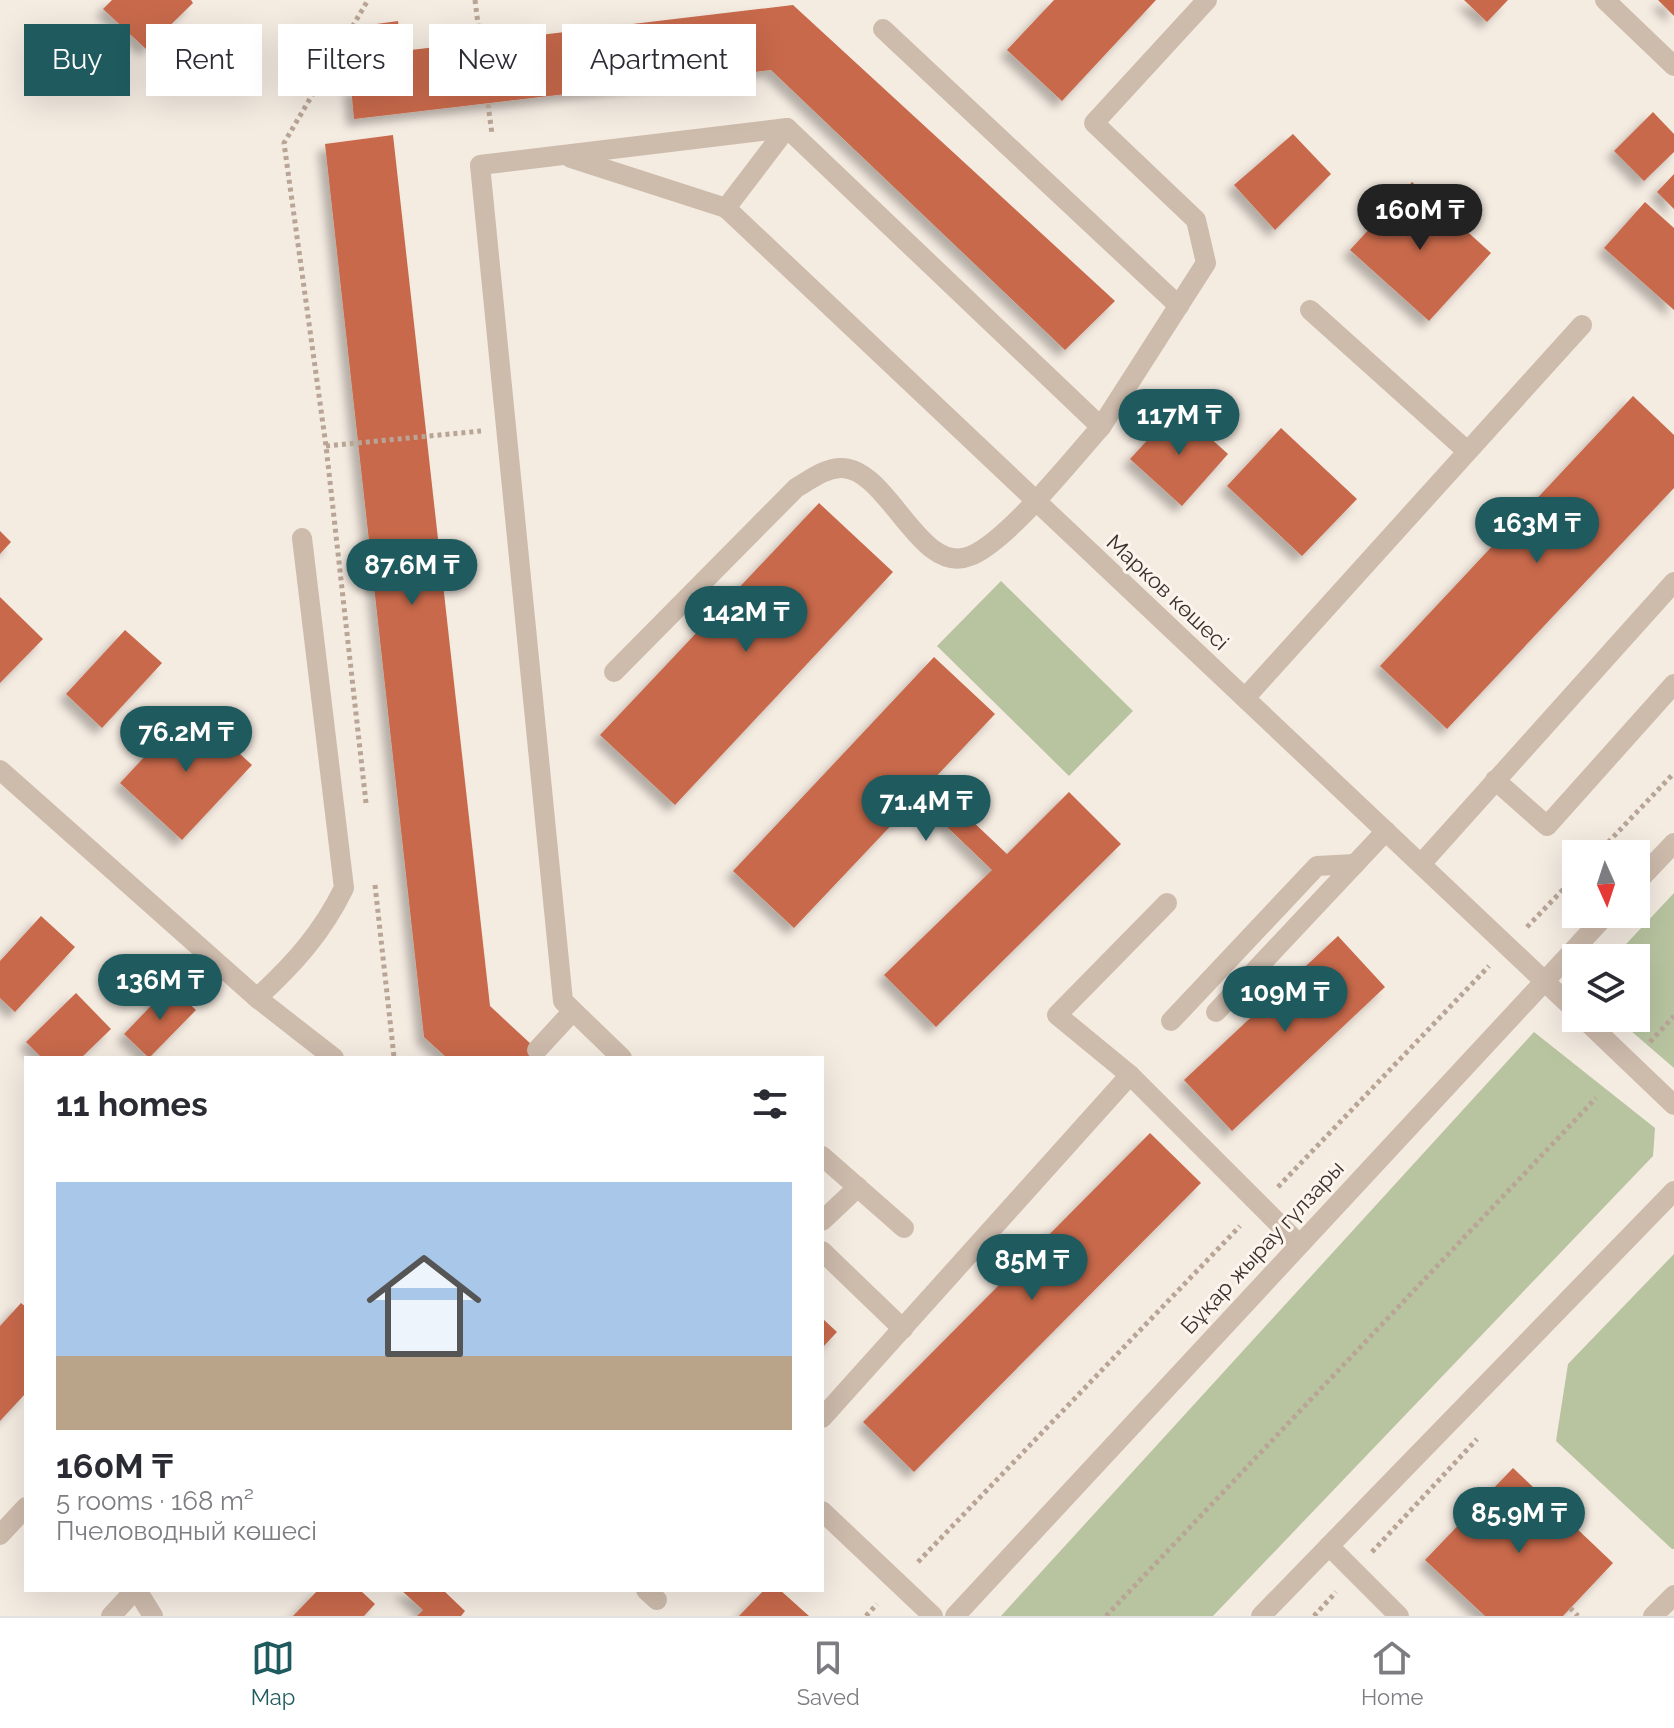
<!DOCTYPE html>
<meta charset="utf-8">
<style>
:root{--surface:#fff;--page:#f7f7f7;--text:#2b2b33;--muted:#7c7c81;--line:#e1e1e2;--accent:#1f5a5e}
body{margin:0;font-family:Raleway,sans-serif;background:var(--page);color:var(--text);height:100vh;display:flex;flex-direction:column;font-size:30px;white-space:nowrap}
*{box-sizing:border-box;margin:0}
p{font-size:26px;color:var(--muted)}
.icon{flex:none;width:44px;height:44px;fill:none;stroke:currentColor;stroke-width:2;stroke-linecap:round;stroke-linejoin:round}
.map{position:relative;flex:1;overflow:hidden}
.drawer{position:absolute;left:24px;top:1056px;width:800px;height:536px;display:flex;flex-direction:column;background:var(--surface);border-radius:0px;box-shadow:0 8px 32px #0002}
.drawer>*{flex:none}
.banner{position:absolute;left:24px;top:24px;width:800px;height:72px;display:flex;gap:16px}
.needle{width:52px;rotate:177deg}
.fabs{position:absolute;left:1562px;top:840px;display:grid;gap:16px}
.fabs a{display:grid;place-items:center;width:88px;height:88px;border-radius:0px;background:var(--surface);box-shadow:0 8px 32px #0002;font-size:40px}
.price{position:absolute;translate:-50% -68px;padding:0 18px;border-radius:28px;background:var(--accent);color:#fff;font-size:26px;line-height:52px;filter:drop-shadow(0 2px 4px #0008)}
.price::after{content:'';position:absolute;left:50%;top:48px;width:24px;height:18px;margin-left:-12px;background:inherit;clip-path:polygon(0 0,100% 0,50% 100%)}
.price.active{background:#222;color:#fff}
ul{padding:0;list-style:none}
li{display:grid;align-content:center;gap:16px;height:424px;padding:0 32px}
li span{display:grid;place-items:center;height:248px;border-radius:0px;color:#555}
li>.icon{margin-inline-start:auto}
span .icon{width:144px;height:144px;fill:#fffc;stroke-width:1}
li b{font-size:34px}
h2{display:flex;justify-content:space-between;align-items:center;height:96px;padding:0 32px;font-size:34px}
.chip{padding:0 28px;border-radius:0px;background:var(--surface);box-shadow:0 8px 32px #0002;font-size:28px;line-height:72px}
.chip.active{background:var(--accent);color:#fff}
.menu{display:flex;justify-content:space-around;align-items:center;height:112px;border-top:2px solid var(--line);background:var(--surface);font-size:22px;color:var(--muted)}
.menu a{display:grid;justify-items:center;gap:4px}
.menu .active{color:var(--accent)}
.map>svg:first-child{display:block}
</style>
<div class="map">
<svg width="1674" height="1616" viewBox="0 0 1674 1616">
<defs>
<filter id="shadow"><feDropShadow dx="-7" dy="7" stdDeviation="4" flood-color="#0004"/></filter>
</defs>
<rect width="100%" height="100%" fill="#f4ebe1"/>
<!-- green -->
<g fill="#b8c4a0">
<polygon points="1001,581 1133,711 1069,776 937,646"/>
<polygon points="1674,893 1674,1068 1616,1018 1636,1018 1636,958 1613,958"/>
<polygon points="1534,1032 1655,1128 1653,1156 1213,1616 1001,1616"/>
<polygon points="1674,1254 1674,1549 1672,1549 1556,1441 1568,1364"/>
</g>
<!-- building -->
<g fill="#c8694b" filter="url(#shadow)">
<polygon points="112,0 191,0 193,3 146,49 103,9"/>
<polygon points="1054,0 1156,0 1062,101 1007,50"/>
<polygon points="1464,0 1508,0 1487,22"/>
<polygon points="1658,0 1674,0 1674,16"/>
<polygon points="793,5 1115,301 1065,350 771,70 354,119 351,87 368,85 362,26 398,21 402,51 471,43 474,66 493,64 490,41"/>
<polygon points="1653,112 1674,134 1674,152 1644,181 1614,151"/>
<polygon points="1293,134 1331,174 1275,230 1234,185"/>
<polygon points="393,135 490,1006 546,1058 447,1058 424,1037 325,144"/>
<polygon points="1674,174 1674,209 1657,192"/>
<polygon points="1412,182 1491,253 1429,321 1350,250"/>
<polygon points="1645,202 1674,228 1674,310 1604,248"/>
<polygon points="1633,396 1674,435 1674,488 1447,729 1380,666"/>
<polygon points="1177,408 1228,454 1182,506 1130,459"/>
<polygon points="1281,428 1357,499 1302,556 1227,486"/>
<polygon points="819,503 893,572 675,805 600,735"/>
<polygon points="0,531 11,542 0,554"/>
<polygon points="0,597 43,639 0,683"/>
<polygon points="125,630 162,663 102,728 66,694"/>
<polygon points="934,657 995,714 931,782 1007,854 1069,792 1121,844 936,1027 884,975 992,870 917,798 794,928 733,871"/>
<polygon points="190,708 252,765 182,840 120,783"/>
<polygon points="41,916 75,947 15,1012 0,998 0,961"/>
<polygon points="1338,936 1385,987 1232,1131 1184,1080"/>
<polygon points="170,986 196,1010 149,1058 124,1034"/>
<polygon points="76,993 111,1029 81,1058 42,1058 26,1042"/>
<polygon points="1150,1133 1201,1183 914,1472 863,1422"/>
<polygon points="21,1303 26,1307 26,1393 0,1421 0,1326"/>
<polygon points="822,1318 837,1332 822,1348"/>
<polygon points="1513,1468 1613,1563 1563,1616 1485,1616 1425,1560"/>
<polygon points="318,1590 360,1590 375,1604 364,1616 293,1616"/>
<polygon points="401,1590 443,1590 465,1611 461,1616 417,1616 423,1610"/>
<polygon points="764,1590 780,1590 809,1616 739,1616"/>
</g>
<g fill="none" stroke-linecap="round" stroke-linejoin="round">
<!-- path -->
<g stroke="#b9a596" stroke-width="5" stroke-dasharray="4 4" stroke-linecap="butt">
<polyline points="475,0 483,64"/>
<polyline points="488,104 492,134"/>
<polyline points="326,446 481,431"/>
<polyline points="366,803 326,446 284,143 368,0"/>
<polyline points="1597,854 1674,773"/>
<polyline points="375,885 394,1057"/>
<polyline points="1527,927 1576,876"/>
<polyline points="1650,1042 1674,1016"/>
<polyline points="1278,1187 1489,966"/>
<polyline points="1372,1552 1477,1439"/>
<polyline points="918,1562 1240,1226"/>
<polyline points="1570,1608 1578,1616"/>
<polyline points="866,1616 877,1604"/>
<polyline points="1106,1616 1596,1098"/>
<polyline points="1314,1616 1336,1592"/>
</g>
<!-- minor -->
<g stroke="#cdbbac" stroke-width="20">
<polyline points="1605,0 1674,66"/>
<polyline points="883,29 1179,306"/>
<polyline points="571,158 726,208 787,128"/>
<polyline points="726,208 1576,1011"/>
<polyline points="1310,310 1467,451"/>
<polyline points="1101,427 1206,263 1196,220 1094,123 1207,0"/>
<path d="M614 672 796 488C810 480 823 469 840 468 888 466 919 577 970 556 1007 542 1072 459 1101 427L787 128 480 165 563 1001 622 1058"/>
<polyline points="1245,698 1582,325"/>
<polyline points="0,770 257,998 334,1058"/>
<polyline points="1495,780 1547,826 1674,684"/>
<polyline points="1421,864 1674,582"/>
<polyline points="1636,883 1674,843"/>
<path d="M257 998C294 964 322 933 344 888L302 538"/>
<polyline points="1216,1012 1386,831"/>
<polyline points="1583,1018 1674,1105"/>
<polyline points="1171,1021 1317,866 1355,864"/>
<polyline points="537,1050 573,1011"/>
<polyline points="1130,1075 1057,1015 1167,903"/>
<polyline points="822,1156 904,1228"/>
<polyline points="822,1221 858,1187"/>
<polyline points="822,1251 903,1329"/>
<polyline points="822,1418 1130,1075 1298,1243"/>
<polyline points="822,1511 933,1616"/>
<polyline points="0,1535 26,1507"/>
<polyline points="1329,1546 1399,1616"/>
<polyline points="137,1590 153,1616"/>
<polyline points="646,1590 657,1600"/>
<polyline points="111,1616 135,1590"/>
<polyline points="955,1616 1607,914"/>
<polyline points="1261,1616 1674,1191"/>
<polyline points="1653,1616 1674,1595"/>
</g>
</g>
<g text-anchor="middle" stroke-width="6" stroke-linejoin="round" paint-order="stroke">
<!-- street labels -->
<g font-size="22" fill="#3b302b" stroke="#fbf5ee">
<text transform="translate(1168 592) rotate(43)" y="8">Марков көшесі</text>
<text transform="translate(1262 1247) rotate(-47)" y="8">Бұқар жырау гүлзары</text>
</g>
</g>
</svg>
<div class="fabs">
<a><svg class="needle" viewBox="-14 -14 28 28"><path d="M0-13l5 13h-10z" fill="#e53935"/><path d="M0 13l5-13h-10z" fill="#7c7c81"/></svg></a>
<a><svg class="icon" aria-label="layers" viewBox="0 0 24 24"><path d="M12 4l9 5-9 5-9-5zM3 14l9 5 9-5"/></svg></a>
</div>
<b class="price active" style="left:1420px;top:252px">160M ₸</b>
<b class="price" style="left:1179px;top:457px">117M ₸</b>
<b class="price" style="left:1537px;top:565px">163M ₸</b>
<b class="price" style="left:412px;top:607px">87.6M ₸</b>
<b class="price" style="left:746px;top:654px">142M ₸</b>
<b class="price" style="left:186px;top:774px">76.2M ₸</b>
<b class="price" style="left:926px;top:843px">71.4M ₸</b>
<b class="price" style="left:160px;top:1022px">136M ₸</b>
<b class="price" style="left:1285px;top:1034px">109M ₸</b>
<b class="price" style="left:1032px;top:1302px">85M ₸</b>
<b class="price" style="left:1519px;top:1555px">85.9M ₸</b>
<div class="banner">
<a class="chip active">Buy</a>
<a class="chip">Rent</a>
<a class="chip">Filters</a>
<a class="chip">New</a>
<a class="chip">Apartment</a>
</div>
<section class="drawer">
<h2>11 homes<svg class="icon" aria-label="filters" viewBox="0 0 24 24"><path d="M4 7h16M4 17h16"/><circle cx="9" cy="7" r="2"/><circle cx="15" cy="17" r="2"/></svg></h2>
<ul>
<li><span style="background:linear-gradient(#a9c7e8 70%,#b9a48a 0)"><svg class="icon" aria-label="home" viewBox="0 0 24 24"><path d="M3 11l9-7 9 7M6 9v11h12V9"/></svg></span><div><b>160M ₸</b><p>5 rooms · 168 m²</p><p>Пчеловодный көшесі</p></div></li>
</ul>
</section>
</div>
<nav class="menu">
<a class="active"><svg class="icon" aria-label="map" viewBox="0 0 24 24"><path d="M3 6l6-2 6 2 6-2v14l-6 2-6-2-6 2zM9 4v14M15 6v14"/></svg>Map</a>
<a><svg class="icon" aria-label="saved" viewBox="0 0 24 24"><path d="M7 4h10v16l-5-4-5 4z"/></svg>Saved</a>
<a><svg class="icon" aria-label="home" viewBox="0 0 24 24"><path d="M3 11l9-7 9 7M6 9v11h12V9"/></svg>Home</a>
</nav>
